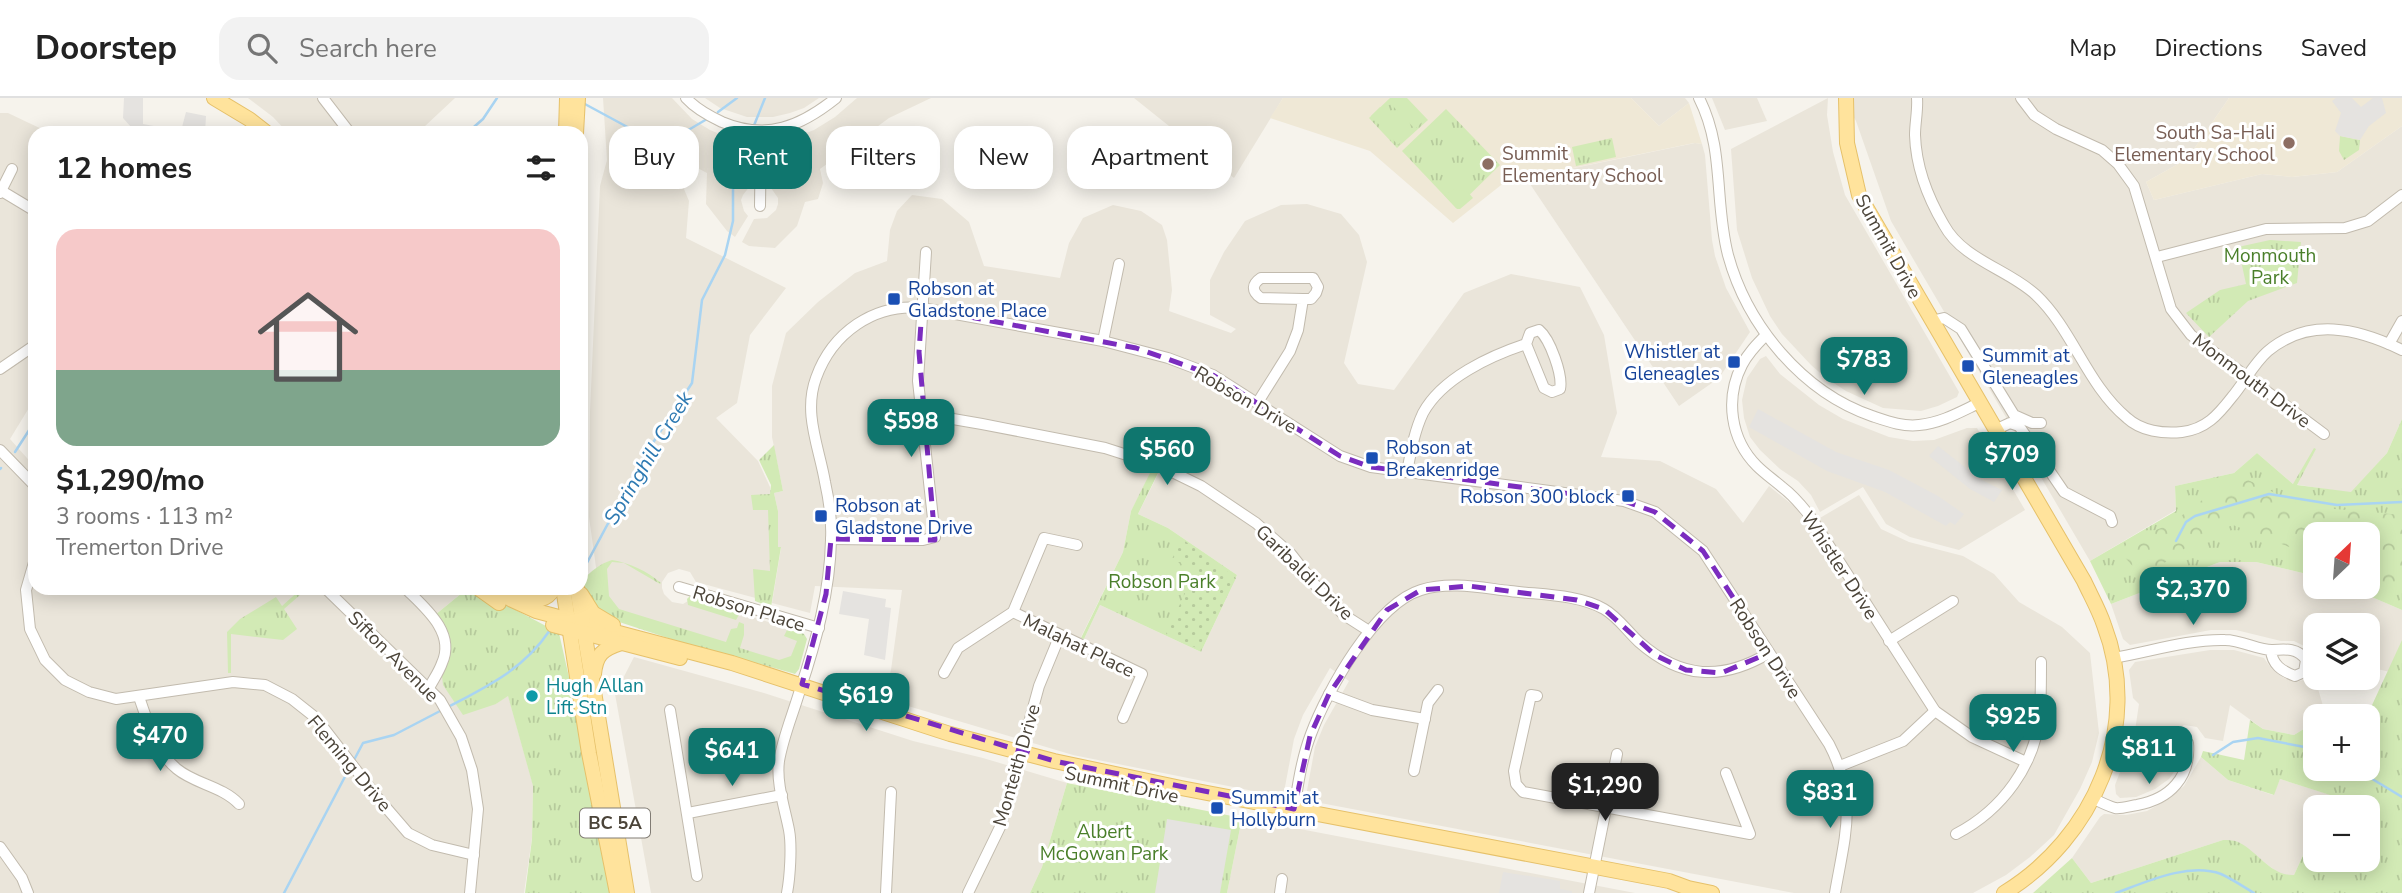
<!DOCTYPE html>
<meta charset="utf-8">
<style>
:root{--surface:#fff;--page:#f2f2f2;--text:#222;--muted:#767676;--line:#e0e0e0;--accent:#0f766e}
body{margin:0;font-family:"Nunito Sans",sans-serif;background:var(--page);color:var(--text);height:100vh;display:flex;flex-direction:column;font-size:26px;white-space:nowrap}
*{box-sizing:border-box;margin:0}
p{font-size:23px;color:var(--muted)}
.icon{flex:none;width:38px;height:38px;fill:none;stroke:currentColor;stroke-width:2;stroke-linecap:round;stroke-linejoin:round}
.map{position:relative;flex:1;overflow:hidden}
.sheet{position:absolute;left:28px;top:28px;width:560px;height:469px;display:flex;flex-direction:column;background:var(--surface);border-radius:21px;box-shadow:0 4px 18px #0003}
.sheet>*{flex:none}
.banner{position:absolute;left:609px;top:28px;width:665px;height:63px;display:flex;gap:14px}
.needle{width:46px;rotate:25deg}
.controls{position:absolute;left:2303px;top:424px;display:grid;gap:14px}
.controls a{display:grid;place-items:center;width:77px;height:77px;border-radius:14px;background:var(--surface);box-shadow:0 4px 18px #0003;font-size:35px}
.price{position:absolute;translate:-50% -60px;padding:0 16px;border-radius:14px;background:var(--accent);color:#fff;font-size:23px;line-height:46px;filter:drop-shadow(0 2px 4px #0008)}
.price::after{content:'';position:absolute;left:50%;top:42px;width:21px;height:16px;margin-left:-10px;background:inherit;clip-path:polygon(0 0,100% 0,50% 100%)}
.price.current{background:#222;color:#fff}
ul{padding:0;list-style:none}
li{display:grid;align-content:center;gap:14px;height:371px;padding:0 28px}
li+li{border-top:2px solid var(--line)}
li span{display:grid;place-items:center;height:217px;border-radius:21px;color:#555}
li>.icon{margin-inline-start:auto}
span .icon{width:126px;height:126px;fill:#fffc;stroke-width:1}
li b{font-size:30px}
h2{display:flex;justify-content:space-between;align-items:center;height:84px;padding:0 28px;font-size:30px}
.pill{padding:0 24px;border-radius:21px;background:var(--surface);box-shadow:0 4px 18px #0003;font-size:24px;line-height:63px}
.pill.current{background:var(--accent);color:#fff}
header{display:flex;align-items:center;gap:42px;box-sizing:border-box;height:98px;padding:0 35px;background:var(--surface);border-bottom:2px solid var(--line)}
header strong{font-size:33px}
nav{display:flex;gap:38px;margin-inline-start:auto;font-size:24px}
.search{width:490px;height:63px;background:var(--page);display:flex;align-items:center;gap:18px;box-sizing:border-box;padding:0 24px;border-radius:21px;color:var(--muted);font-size:26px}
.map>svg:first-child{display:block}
</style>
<header>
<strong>Doorstep</strong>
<div class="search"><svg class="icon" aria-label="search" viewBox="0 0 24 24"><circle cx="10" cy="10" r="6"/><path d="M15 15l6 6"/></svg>Search here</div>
<nav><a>Map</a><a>Directions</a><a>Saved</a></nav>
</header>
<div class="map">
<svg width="2402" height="795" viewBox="0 0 2402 795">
<defs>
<pattern id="grass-tufts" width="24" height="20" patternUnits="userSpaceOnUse" patternTransform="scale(1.75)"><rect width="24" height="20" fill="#d2eab5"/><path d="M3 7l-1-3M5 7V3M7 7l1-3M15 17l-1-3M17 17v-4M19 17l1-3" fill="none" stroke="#b6ca9c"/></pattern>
<pattern id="forest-crowns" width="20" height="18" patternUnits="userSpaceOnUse" patternTransform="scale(1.75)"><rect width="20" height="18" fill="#d2eab5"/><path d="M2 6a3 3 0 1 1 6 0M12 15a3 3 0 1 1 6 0" fill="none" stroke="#b6ca9c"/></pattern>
<pattern id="garden-dots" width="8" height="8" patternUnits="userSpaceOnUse" patternTransform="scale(1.75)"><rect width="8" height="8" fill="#d2eab5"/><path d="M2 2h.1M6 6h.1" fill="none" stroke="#b6ca9c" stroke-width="1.8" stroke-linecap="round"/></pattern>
</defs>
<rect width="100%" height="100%" fill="#f6f3ec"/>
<!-- residential -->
<g fill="#eae5da" fill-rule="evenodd">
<polygon points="248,0 455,0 424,29 421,35 288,35 273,19"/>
<polygon points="603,0 672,0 692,21 710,32 729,40 747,42 750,48 750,88 743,97 741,102 744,113 748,118 735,139 727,133 706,106 707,75 669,55 689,103 686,140 786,190 750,237 737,305 716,320 758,363 770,389 774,446 767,503 696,484 690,474 679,471 668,475 662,484 662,490 664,496 672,504 683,506 693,500 797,533 802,543 785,568 612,516 600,498 589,419 590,314 600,88 607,62"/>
<polygon points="705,0 819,0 804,10 790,15 773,19 747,19 720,10"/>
<polygon points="857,0 931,0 889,20 820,71 823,85 818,101 805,104 797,128 775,150 749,148 742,144 754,121 767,120 776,112 778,106 778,100 771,90 771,49 773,43 796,39 814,32 835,19"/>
<polygon points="1134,0 1283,0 1234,80"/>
<polygon points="1631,0 1685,0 1689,5 1659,28"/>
<polygon points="1712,0 1757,0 1767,23 1725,32"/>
<polygon points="1828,0 1827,17 1833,54 1845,97 1959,294 1957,299 1938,308 1921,313 1883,310 1846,293 1826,280 1811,267 1782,236 1770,218 1752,180 1737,132 1731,51"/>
<polygon points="1842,0 2229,0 2187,61 2146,84 2154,102 2262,76 2292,79 2337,74 2402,28 2402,321 2387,355 2351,395 2293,386 2257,355 2234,375 2175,388 2176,412 2090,463 1891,123 1856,23"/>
<polygon points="0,15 8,15 50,35 35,35 35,300 10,341 35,369 35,490 459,490 463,494 435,517 496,606 508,597 533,687 532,740 524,795 0,795"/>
<polygon points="1695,45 1702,46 1705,57 1712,142 1715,158 1726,190 1750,234 1719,280 1679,308 1526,80"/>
<path d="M912 97 942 101 969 124 984 168 1060 180 1069 145 1083 120 1113 107 1141 113 1162 127 1167 142 1172 192 1169 213 1231 235 1236 231 1210 217V182L1224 154 1245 123 1281 107 1307 106 1341 116 1359 137 1367 164 1344 265 1358 286 1394 292 1464 195 1511 176 1580 189 1604 237 1617 315 1601 359 1660 363 1716 391 1743 425 1769 388 1795 409 1808 427 1859 397 1881 431 1909 444 1963 458 1994 476 2019 504 2062 529 2090 555 2099 635 2092 664 2080 691 2054 737 2030 759 2006 777 1973 795H1794L1310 703 1306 698 1315 649 1324 627 1349 583 1330 570 1303 617 1294 641 1284 694 1278 698 1073 657 908 608 884 597 891 572 902 492 815 488 810 515 772 505 781 450 778 449V413L774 395 783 393 772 339V288L786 235 818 204 855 175 887 163 890 132 897 113ZM1152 373 1158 376 1138 416 1168 430 1237 477 1201 554 1100 507 1084 541 1081 539 1123 454 1131 413Z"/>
<polygon points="1766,258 1780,276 1819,307 1843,321 1889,339 1913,343 1934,342 1967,330 1977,330 2025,412 1959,452 1910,439 1886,426 1863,389 1820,414 1811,397 1798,383 1780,371 1760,352 1750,339 1744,320 1742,302 1747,280 1760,261"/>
<polygon points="2220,464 2256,464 2315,478 2315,488 2346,488 2402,512 2402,553 2395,575 2368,569 2368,527 2315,527 2315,566 2312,556 2306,549 2294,543 2281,543 2236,532 2211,532 2130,547 2123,541 2111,506"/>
<polygon points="2210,552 2234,552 2264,560 2271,570 2284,580 2296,584 2310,580 2315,568 2315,579 2326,579 2316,584 2326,618 2315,618 2315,624 2294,637 2263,631 2230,607 2223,643 2205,640 2197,629 2184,627 2175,633 2169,644 2171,653 2179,660 2178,668 2169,681 2155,691 2136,699 2120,700 2116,696 2115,687 2125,661 2131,659 2139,606 2133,600 2129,572 2135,564"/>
<polygon points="634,559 764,595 913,643 983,660 1067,685 1042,769 1030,795 651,795 615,596"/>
<polygon points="2201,659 2228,682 2273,697 2280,681 2331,697 2325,709 2315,709 2315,731 2294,777 2285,777 2277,774 2238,744 2223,742 2091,785 2072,760 2100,719 2104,716 2126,717 2147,713 2167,702 2184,688"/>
<polygon points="1242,720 1635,795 1227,795"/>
</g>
<!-- education -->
<g fill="#efe8d6">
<polygon points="1283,0 1631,0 1659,28 1689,5 1702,46 1694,45 1505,84 1453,125 1370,53 1270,20"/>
<polygon points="2229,0 2402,0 2402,28 2337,74 2292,79 2262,76 2154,102 2146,84 2187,61"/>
</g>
<!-- grass -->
<g fill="url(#grass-tufts)">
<polygon points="1390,0 1407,0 1428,22 1397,50 1369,20"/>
<polygon points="1446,11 1500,67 1456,110 1402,53"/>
<polygon points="2340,38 2360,42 2359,52 2344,62 2339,53"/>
<polygon points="1612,40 1616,59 1576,68 1572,49"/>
<polygon points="2270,142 2301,144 2297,185 2248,203 2209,239 2186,215 2220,192 2246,186 2238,149"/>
<polygon points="2402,321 2402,512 2346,488 2368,488 2368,436 2315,436 2315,478 2256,464 2220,464 2111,506 2090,463 2176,413 2175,388 2234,375 2257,355 2293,386 2314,350 2316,351 2297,387 2351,394 2387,355"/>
<polygon points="774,347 783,393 774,395 778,413 778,449 781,449 771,509 755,503 753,471 770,473 768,412 753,412 751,397 770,396 771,387 759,362"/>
<polygon points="1151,373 1158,375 1138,416 1168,430 1237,477 1201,554 1100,507 1084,541 1081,540 1123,454 1131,413"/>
<path d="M612 462C630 465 647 473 661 485L660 486 624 465 612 464 607 471 609 498 619 511 726 544 731 531 737 530 739 524 744 526V537L740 550 779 562 791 558 797 543 784 538 788 530 804 536 807 541 799 571 795 576 792 575 674 542 604 519 591 503 582 482C592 473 599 466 612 462Z"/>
<polygon points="302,490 308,490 284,511 297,531 283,542 231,536 231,575 228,575 227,534 240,521 276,499 282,508"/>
<polygon points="468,490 475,490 559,535 594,690 613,795 525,795 532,741 533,688 508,598 496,606 463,617 443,587 442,578 448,564 435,517"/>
<polygon points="693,495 730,506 741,513 736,522 688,507 687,501"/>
<path d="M2402 542V795H2033L2072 760 2091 785 2223 742C2229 742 2235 742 2240 745 2259 755 2271 778 2294 777L2315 731V761H2368V709H2325L2330 697 2280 681 2274 697 2228 682 2201 659 2203 653 2244 662 2250 622 2263 631 2294 637 2315 624V670H2368L2367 618Z"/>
<polygon points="1067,685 1242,720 1227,795 1030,795 1042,769"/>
</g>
<!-- forest -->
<polygon fill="url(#forest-crowns)" points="2248,382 2302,408 2402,417 2402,494 2395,494 2368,481 2368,436 2315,436 2315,459 2233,427 2198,441 2143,480 2121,455 2129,442 2169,427 2221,388"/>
<!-- garden -->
<polygon fill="url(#garden-dots)" points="1182,441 1236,480 1201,552 1166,536 1195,474 1172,461"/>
<!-- pitch -->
<g fill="#d2eab5">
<polygon points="1391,0 1403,0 1424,22 1415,31 1388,3"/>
<polygon points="1380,9 1407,38 1398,47 1371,18"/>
<polygon points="1455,91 1468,94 1473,100 1460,111 1457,111 1444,97"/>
</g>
<!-- parking -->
<g fill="#e5e3e0">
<polygon points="124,0 143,0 143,26 181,33 186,14 206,18 205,35 143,35 132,30 123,20"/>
<polygon points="2336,0 2352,0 2361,9 2373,0 2382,0 2386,15 2369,28 2360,42 2340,38 2335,33 2341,15 2332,3"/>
<polygon points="1758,311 1836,354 1889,372 1938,398 1964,416 1955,427 1950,424 1946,428 1885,394 1827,373 1749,329"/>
<polygon points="1938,348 1980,381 2002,392 1994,404 1970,391 1929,358"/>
<polygon points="843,493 886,501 885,509 891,510 885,562 864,557 869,521 839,516"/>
<polygon points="1167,721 1231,732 1220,795 1155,795"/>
<polygon points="1503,774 1560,783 1560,791 1572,793 1572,795 1499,795"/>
</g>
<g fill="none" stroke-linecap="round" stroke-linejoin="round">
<!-- stream -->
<g stroke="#a9d4f2" stroke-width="2.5">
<polyline points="583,5 657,45 668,44 707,21"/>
<polyline points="718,14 737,0"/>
<polyline points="753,30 765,0"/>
<polyline points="467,35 483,21 497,0"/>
<polyline points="15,354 35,323"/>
<polyline points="0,371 1,370"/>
<polyline points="2176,443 2186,424 2195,418 2269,396 2337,407 2402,404"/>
<polyline points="581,476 643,360 692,285 702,202 725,157 733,123 733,79 750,36"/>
<path d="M448 609C488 588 524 571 550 532"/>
<polyline points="2213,657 2233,644 2258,640 2315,651"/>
<polyline points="354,662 363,645 394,637 442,612"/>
<polyline points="2354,670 2402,699"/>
<polyline points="284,795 349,671"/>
<path d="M2116 795C2146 784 2188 764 2221 776 2232 781 2244 789 2254 795"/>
</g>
<defs>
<g id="minor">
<polyline points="323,0 350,35"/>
<path d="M686 0C696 11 709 18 722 24 767 43 801 28 836 0"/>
<path d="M1699 0C1725 51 1714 103 1728 157 1747 227 1802 294 1872 318 1887 323 1903 329 1919 327 1941 325 1960 314 1979 305"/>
<path d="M1917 0C1918 12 1915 25 1915 37 1916 69 1928 100 1944 127 1963 162 2008 171 2036 197 2073 232 2087 287 2127 320 2141 333 2163 336 2182 334 2206 331 2218 317 2232 299 2244 285 2254 265 2268 253 2309 219 2357 230 2402 252"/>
<polyline points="2021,0 2034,17 2056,31 2102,52 2118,66 2134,88 2171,211 2191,237 2324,336"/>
<polyline points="0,92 35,113"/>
<polyline points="0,95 12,71"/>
<polyline points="760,108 761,34"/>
<polyline points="2157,159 2266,131 2345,130 2368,123 2402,97"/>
<polyline points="1931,223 1944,220 1961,231 2014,317 2032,325 2041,325"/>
<path d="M1766 237C1757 246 1748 255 1742 267 1725 300 1730 341 1757 368 1765 376 1774 382 1782 389 1794 398 1803 409 1812 421L1935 613 1972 639 2026 664"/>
<polyline points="1103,243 1119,166"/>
<polyline points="2389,246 2402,223"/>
<polyline points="0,271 35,247"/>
<path d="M1258 304 1290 253 1298 232 1303 201H1311L1316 195 1318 189 1313 180H1261C1252 186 1251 193 1261 200L1303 201"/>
<polyline points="922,322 953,321 982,326 1105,350 1158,367 1201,388 1256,425 1291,456 1320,493 1344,517 1369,533"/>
<polyline points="1995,332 2010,325 2019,328 2064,394 2110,418 2112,424"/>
<polyline points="0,352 35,388"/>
<path d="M1407 374C1411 354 1414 334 1423 315 1442 280 1490 258 1526 246L1530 235 1539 232C1550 241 1563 277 1560 291L1552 294 1544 290 1526 246"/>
<polyline points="831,441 923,442 935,439 918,283 926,154"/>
<polyline points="35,461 26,492 30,531 45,562 65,582 89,594 116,601 233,584 265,587 292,601 316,620 377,699 408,735 432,747 474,757"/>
<polyline points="679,489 819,530"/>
<polyline points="150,490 173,490"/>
<polyline points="325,490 440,602 461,639 472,672 478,711 470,795"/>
<path d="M405 490C424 509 456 534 442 565 439 574 433 582 429 590"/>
<polyline points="1013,514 1142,576 1123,620"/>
<polyline points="1889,543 1953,503"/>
<path d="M2113 560C2149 554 2188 541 2225 542 2241 542 2261 553 2273 552 2286 551 2298 550 2306 562L2304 574 2295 578C2282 573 2272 567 2271 552"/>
<polyline points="944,575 958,550 1013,514 1044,440 1077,447"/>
<polyline points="1329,596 1372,612 1425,621"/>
<polyline points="1537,598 1531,597 1514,673 1516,686 1523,694 1750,736 1726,675"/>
<path d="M139 599C148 624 155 653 177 671 195 686 222 688 239 706"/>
<polyline points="670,612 697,778"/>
<polyline points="1840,668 1903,643 1935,613"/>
<polyline points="1414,673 1428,605 1438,592"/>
<path d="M2094 701C2100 704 2108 708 2115 710 2121 711 2130 708 2137 707 2170 701 2191 679 2188 645"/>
<polyline points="688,715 782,697"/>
<path d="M1293 719C1297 692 1301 662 1311 636 1327 593 1375 506 1421 492 1450 483 1482 490 1510 493 1541 497 1577 496 1604 511 1618 519 1627 533 1639 544 1681 581 1722 583 1769 555"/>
<path d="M1956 736C2002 712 2036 667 2040 614 2041 598 2041 581 2041 564"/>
<polyline points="0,749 22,780 28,795"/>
<path d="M787 795C790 779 792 748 789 732 785 711 776 685 779 663 783 639 793 616 800 592 816 544 830 493 831 442 832 424 829 402 825 384 819 349 803 315 816 280 832 235 874 205 922 210L1103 243 1168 260 1213 277 1340 358 1371 369 1624 403 1655 414 1703 453 1829 646C1858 701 1845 737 1835 795"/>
<polyline points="886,795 891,694"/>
<polyline points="968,795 1001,727 1039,588 1060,537"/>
<polyline points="1280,795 1282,781"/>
<polyline points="1589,795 1617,656"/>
</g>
<g id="major">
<polyline points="214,0 249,21 267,35"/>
<path d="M1846 0 1847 45 1859 97 2084 483C2091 498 2099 512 2104 527 2143 629 2094 740 2004 795"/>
<polyline points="566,35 567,0"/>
<polyline points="576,35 578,0"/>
<polyline points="478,490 499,505"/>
<polyline points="493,490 512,502 536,513 732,565 950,636 1054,663 1181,690 1669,783 1688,790 1712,795"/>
<polyline points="563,490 589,655 617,795"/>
<polyline points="577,490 627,795"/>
<polyline points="581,496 593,515 613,527"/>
<path d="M519 502C534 503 547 504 554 490"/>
<polyline points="553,527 680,560"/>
<path d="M594 576C596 557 602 551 621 545"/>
</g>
</defs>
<!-- minor casing -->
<use href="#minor" stroke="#c2bbae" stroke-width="12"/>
<!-- major casing -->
<use href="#major" stroke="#e6c16a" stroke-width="16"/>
<!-- minor -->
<use href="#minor" stroke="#fff" stroke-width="10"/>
<!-- major -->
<use href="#major" stroke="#ffe39c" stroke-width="14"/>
</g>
<!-- marked area -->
<path fill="none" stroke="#7b2cbf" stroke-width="5" stroke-dasharray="14 9" stroke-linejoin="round" d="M922 210 1136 250 1213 277 1340 358 1371 369 1624 403 1655 414 1703 453 1769 555 1721 575 1686 572 1655 557 1604 511 1577 502 1469 488 1421 492 1387 512 1329 596 1310 638 1294 711 1054 663 802 586 826 496 831 441 935 442 919 254Z"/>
<!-- markers -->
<g fill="#8d6e63" stroke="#fff" stroke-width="2.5">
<circle cx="2289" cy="45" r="7"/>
<circle cx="1488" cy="66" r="7"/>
</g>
<g fill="#1a4fb4" stroke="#fff" stroke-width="2.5">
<rect x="887" y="194" width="14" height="14" rx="3.5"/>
<rect x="1727" y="257" width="14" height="14" rx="3.5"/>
<rect x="1961" y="261" width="14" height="14" rx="3.5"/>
<rect x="1365" y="353" width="14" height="14" rx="3.5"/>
<rect x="1621" y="391" width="14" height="14" rx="3.5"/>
<rect x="814" y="411" width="14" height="14" rx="3.5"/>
<rect x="1210" y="703" width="14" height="14" rx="3.5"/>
</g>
<circle fill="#0f9aa8" stroke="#fff" stroke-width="2.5" cx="532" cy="598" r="7"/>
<g text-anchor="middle" stroke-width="6" stroke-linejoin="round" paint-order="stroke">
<!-- shield labels -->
<rect fill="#fff" stroke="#817c74" stroke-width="2" x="580" y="710.5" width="70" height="29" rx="5"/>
<g font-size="18" font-weight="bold" fill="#4b4439">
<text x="615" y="731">BC 5A</text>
</g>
<!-- education labels -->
<g font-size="19" fill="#785e54" stroke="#fff" text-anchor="end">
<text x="2275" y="41">South Sa-Hali<tspan x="2275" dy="22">Elementary School</tspan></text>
<text x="1502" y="62" text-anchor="start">Summit<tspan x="1502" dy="22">Elementary School</tspan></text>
</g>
<!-- street labels -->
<g font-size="19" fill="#4b4439" stroke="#fff">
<text transform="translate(1889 148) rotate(61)" y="7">Summit Drive</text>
<text transform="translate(2252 282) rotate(37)" y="7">Monmouth Drive</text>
<text transform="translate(1246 301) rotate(30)" y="7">Robson Drive</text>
<text transform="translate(1840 467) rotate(57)" y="7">Whistler Drive</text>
<text transform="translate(1305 474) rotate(44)" y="7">Garibaldi Drive</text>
<text transform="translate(749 510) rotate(17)" y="7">Robson Place</text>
<text transform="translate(1079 547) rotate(26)" y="7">Malahat Place</text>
<text transform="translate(1766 550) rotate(57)" y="7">Robson Drive</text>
<text transform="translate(394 558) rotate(45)" y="7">Sifton Avenue</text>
<text transform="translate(350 665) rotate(50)" y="7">Fleming Drive</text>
<text transform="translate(1016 667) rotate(-74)" y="7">Monteith Drive</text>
<text transform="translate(1122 686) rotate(12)" y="7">Summit Drive</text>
</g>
<!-- park labels -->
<g font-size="19" fill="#4a7f2a" stroke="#fff">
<text x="2270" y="164">Monmouth<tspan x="2270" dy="22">Park</tspan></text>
<text x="1162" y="490">Robson Park</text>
<text x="1104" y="740">Albert<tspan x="1104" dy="22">McGowan Park</tspan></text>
</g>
<!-- transit labels -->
<g font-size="19" fill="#164399" stroke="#fff" text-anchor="start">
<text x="908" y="197">Robson at<tspan x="908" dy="22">Gladstone Place</tspan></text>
<text x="1720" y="260" text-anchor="end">Whistler at<tspan x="1720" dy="22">Gleneagles</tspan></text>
<text x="1982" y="264">Summit at<tspan x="1982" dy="22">Gleneagles</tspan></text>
<text x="1386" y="356">Robson at<tspan x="1386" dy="22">Breakenridge</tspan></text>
<text x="1614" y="405" text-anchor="end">Robson 300 block</text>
<text x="835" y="414">Robson at<tspan x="835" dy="22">Gladstone Drive</tspan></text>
<text x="1231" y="706">Summit at<tspan x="1231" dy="22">Hollyburn</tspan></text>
</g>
<!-- culture labels -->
<g font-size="19" fill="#0d838f" stroke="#fff" text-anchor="start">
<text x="546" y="594">Hugh Allan<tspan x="546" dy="22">Lift Stn</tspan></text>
</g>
<!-- water labels -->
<g font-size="21" font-style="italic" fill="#2e7ab2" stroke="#fff">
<text transform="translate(648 360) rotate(-59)" y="7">Springhill Creek</text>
</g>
</g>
</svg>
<div class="controls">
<a><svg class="needle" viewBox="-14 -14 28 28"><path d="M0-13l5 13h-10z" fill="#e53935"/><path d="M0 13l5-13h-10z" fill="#767676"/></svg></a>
<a><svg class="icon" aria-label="layers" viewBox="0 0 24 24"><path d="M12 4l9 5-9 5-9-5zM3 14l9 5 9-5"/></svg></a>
<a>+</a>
<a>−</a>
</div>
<b class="price" style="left:1864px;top:299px">$783</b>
<b class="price" style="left:911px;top:361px">$598</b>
<b class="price" style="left:1167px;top:389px">$560</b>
<b class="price" style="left:2012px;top:394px">$709</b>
<b class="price" style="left:2193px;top:529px">$2,370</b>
<b class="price" style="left:866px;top:635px">$619</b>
<b class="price" style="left:2013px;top:656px">$925</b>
<b class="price" style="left:160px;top:675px">$470</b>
<b class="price" style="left:2149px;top:688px">$811</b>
<b class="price" style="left:732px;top:690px">$641</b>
<b class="price current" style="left:1605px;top:725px">$1,290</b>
<b class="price" style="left:1830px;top:732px">$831</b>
<div class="banner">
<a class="pill">Buy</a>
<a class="pill current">Rent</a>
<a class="pill">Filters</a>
<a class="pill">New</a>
<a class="pill">Apartment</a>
</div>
<section class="sheet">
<h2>12 homes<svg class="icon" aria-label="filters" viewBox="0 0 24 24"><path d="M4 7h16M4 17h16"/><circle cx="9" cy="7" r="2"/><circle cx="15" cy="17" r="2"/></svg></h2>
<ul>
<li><span style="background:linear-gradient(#f6c9c9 65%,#7fa58c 0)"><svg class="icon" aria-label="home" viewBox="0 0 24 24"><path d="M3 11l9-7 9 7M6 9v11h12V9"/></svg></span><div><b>$1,290/mo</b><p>3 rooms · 113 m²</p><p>Tremerton Drive</p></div></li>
</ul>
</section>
</div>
